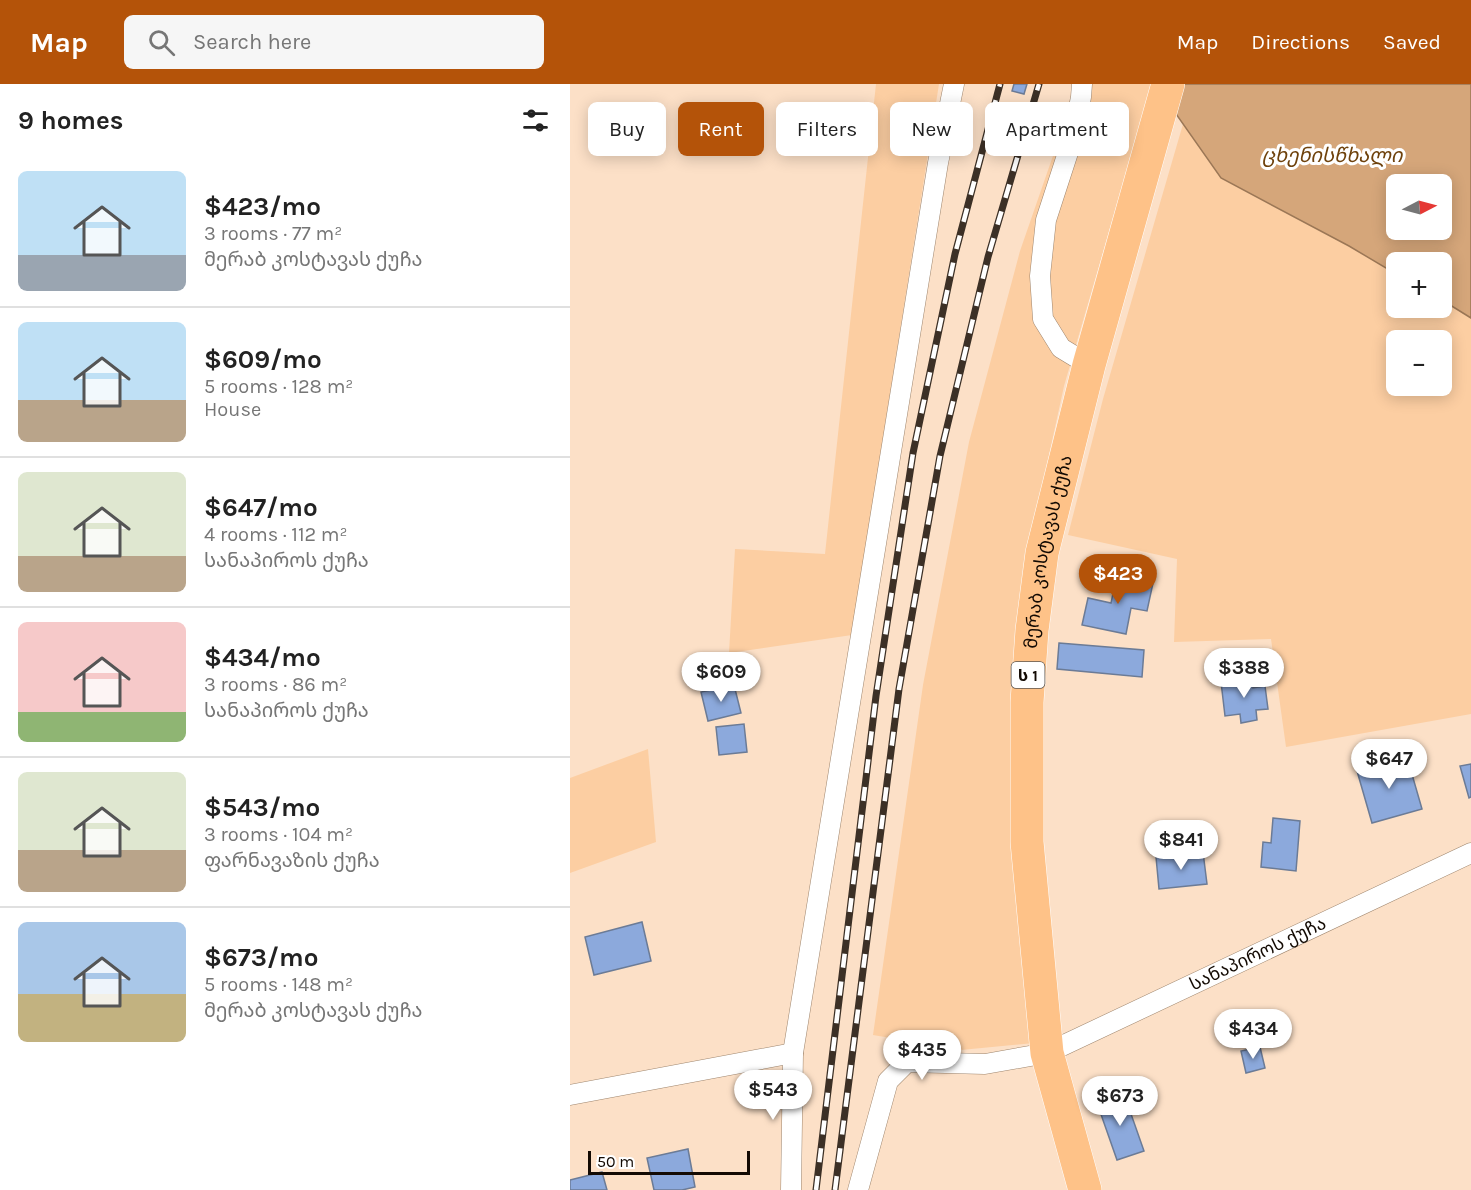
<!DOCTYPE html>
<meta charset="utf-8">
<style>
:root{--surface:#fff;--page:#f6f6f6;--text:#222;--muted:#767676;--line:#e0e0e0;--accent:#b45309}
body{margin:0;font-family:Karla,"Noto Sans Georgian",sans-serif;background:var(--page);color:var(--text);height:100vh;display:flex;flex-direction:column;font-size:22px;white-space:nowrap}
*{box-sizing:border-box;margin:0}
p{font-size:20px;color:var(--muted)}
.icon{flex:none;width:33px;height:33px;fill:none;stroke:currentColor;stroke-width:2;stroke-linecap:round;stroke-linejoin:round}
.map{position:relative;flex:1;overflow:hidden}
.details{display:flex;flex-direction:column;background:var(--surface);width:570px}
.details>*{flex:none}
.hud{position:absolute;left:18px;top:18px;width:570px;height:54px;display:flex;gap:12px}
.needle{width:39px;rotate:84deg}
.tools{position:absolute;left:816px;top:90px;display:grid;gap:12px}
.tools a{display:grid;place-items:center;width:66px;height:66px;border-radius:9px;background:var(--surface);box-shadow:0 3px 15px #0003;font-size:30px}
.scale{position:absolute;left:18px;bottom:15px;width:162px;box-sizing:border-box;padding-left:6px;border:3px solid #130a03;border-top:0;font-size:16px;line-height:21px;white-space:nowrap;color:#130a03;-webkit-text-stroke:4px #fff;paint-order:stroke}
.price{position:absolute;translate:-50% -51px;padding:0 14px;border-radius:21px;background:#fff;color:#222;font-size:20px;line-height:39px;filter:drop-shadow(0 2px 3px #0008)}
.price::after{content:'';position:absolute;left:50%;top:36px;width:18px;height:14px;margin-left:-9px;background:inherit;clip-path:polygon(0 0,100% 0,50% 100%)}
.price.current{background:var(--accent);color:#fff}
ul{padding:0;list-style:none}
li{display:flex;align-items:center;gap:18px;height:150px;padding:0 18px}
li+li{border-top:2px solid var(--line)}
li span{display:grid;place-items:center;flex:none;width:168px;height:120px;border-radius:9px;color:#555}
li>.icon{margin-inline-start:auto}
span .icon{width:72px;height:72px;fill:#fffc;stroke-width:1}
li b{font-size:26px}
h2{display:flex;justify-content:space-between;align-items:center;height:72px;padding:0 18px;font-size:26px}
.chip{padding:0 21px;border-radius:9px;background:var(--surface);box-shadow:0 3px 15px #0003;font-size:21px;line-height:54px}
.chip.current{background:var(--accent);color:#fff}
header{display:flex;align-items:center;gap:36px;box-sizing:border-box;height:84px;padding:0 30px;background:var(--accent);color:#fff}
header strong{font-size:28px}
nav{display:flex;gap:33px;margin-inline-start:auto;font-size:21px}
.search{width:420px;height:54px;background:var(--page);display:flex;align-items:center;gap:15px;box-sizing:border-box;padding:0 21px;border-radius:9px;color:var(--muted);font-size:22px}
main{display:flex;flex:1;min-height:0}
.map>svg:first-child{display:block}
</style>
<header>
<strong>Map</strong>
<div class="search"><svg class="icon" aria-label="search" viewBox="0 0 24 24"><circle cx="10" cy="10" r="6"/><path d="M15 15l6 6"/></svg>Search here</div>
<nav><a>Map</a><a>Directions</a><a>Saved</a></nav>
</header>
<main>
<section class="details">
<h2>9 homes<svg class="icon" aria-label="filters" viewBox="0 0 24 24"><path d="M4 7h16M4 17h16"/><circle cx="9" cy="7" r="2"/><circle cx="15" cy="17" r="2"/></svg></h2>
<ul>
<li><span style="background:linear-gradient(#bfe0f5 70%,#9aa5b1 0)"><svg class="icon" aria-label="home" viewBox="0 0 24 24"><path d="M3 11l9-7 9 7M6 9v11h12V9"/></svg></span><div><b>$423/mo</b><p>3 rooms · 77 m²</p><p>მერაბ კოსტავას ქუჩა</p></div></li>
<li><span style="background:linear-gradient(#bfe0f5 65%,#b9a48a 0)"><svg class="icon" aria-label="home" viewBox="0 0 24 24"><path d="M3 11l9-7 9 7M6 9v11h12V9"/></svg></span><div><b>$609/mo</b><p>5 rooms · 128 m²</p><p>House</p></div></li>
<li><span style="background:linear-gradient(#dfe7d0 70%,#b9a48a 0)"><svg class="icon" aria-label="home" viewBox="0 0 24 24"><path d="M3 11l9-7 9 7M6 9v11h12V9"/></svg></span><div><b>$647/mo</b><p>4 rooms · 112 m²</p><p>სანაპიროს ქუჩა</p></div></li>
<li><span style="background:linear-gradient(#f6c9c9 75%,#8fb573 0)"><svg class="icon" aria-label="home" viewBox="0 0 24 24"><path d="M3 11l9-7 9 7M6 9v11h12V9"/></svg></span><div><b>$434/mo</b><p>3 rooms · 86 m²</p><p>სანაპიროს ქუჩა</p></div></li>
<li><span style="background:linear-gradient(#dfe7d0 65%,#b9a48a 0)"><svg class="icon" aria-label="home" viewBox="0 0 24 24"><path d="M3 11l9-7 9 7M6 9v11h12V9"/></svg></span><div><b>$543/mo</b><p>3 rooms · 104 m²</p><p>ფარნავაზის ქუჩა</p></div></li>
<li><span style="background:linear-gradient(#a9c7e8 60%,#c2b280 0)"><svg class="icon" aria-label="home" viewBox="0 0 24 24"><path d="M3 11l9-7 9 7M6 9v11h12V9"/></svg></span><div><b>$673/mo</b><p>5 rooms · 148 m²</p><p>მერაბ კოსტავას ქუჩა</p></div></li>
</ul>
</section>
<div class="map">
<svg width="901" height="1106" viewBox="0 0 901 1106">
<rect width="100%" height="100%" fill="#fce0c7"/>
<!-- green -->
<g fill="#fccea2" fill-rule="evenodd">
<polygon points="306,0 369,0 282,551 159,569 165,465 255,470"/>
<polygon points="522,0 582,0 494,302 453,491 464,959 391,966 303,951 353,601 399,358 450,167 503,14 520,32"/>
<path d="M613 40 651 94 779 162 826 190V224H872V216L901 234V630L716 663 701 555 604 558 607 475 498 451 533 315ZM826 256H872V302H826Z"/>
<polygon points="78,665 86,758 0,789 0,694"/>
</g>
<!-- water -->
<path fill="#d5a67a" stroke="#9b7756" stroke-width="1.5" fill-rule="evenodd" d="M585 0H901V234L872 216V178H826V190L779 162 651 94ZM826 100H872V146H826Z"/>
<!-- building -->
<g fill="#8ca9dc" stroke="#6b7b96" stroke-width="1.5">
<polygon points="444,0 457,0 454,10 442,7"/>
<polygon points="547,491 583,499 577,527 561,524 556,550 512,541 518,514 541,519"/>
<polygon points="489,559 574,566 572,593 487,585"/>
<polygon points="682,594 683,604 695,602 698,625 686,626 687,636 671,639 670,630 655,632 651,598"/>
<polygon points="164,601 171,629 138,637 131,608"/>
<polygon points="174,640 177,668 149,671 146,643"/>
<polygon points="837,673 852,725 802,739 787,687"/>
<polygon points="901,680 901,713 899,714 890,682"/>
<polygon points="703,734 730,737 726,787 691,783 693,758 701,759"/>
<polygon points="633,768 637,800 589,805 586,773"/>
<polygon points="72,838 81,877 24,891 15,853"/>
<polygon points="690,963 695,984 676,989 671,967"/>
<polygon points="554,1010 574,1067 547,1076 527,1019"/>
<polygon points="118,1065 125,1103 112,1106 84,1106 77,1074"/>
<polygon points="32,1088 37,1106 0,1106 0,1096"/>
</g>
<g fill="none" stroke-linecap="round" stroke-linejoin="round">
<defs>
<g id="minor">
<polyline points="512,0 511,13 504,50 476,136 470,192 473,235 491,264 519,281"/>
<polyline points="0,1011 223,969"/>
<polyline points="221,1106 223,969 368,79 384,0"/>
<path id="s1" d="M288 1106 318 997 337 978 415 980 477 969 901 769"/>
</g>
<g id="trunk">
<path id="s2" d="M515 1106 477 969 457 758V618L462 546 472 469 519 281 598 0"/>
</g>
</defs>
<!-- minor casing -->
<use href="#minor" stroke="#9e856d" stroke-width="21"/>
<!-- trunk casing -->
<use href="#trunk" stroke="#fff" stroke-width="34"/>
<!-- minor -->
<use href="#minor" stroke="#fff" stroke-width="20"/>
<!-- trunk -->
<use href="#trunk" stroke="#fec288" stroke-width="33"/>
<defs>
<g id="rail">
<polyline points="246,1106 306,612 343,369 385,170 430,0"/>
<polyline points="265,1106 329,605 370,372 418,173 469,0"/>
</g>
</defs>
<!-- rail casing -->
<use href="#rail" stroke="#3c3026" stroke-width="7"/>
<!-- rail -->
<use href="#rail" stroke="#fff" stroke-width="4.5" stroke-dasharray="14" stroke-linecap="butt"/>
</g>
<g text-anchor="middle" stroke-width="6" stroke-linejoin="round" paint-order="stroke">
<!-- shield labels -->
<rect fill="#fff" stroke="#5a544f" stroke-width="1.5" x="441.5" y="578" width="33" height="26" rx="4.5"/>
<g font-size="16" font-weight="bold" fill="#130a03">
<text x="458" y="597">ს 1</text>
</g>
<!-- street labels -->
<g font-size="18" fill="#130a03" stroke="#fff">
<text dy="6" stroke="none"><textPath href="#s2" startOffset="646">მერაბ კოსტავას ქუჩა</textPath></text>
<text dy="6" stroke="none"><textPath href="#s1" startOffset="514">სანაპიროს ქუჩა</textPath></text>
</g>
<!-- water labels -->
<g font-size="20" font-style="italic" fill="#6f420c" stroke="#fff">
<text x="762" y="78">ცხენისწხალი</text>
</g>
</g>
</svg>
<div class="tools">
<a><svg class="needle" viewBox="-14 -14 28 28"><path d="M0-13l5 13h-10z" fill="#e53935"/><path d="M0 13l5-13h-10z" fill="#767676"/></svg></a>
<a>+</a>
<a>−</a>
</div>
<div class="scale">50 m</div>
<b class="price current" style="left:548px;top:521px">$423</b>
<b class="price" style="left:674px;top:615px">$388</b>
<b class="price" style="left:151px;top:619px">$609</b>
<b class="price" style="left:819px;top:706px">$647</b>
<b class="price" style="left:611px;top:787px">$841</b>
<b class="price" style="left:683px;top:976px">$434</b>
<b class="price" style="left:352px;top:997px">$435</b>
<b class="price" style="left:203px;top:1037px">$543</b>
<b class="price" style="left:550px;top:1043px">$673</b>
<div class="hud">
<a class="chip">Buy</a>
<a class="chip current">Rent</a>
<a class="chip">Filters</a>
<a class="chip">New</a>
<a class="chip">Apartment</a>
</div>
</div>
</main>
